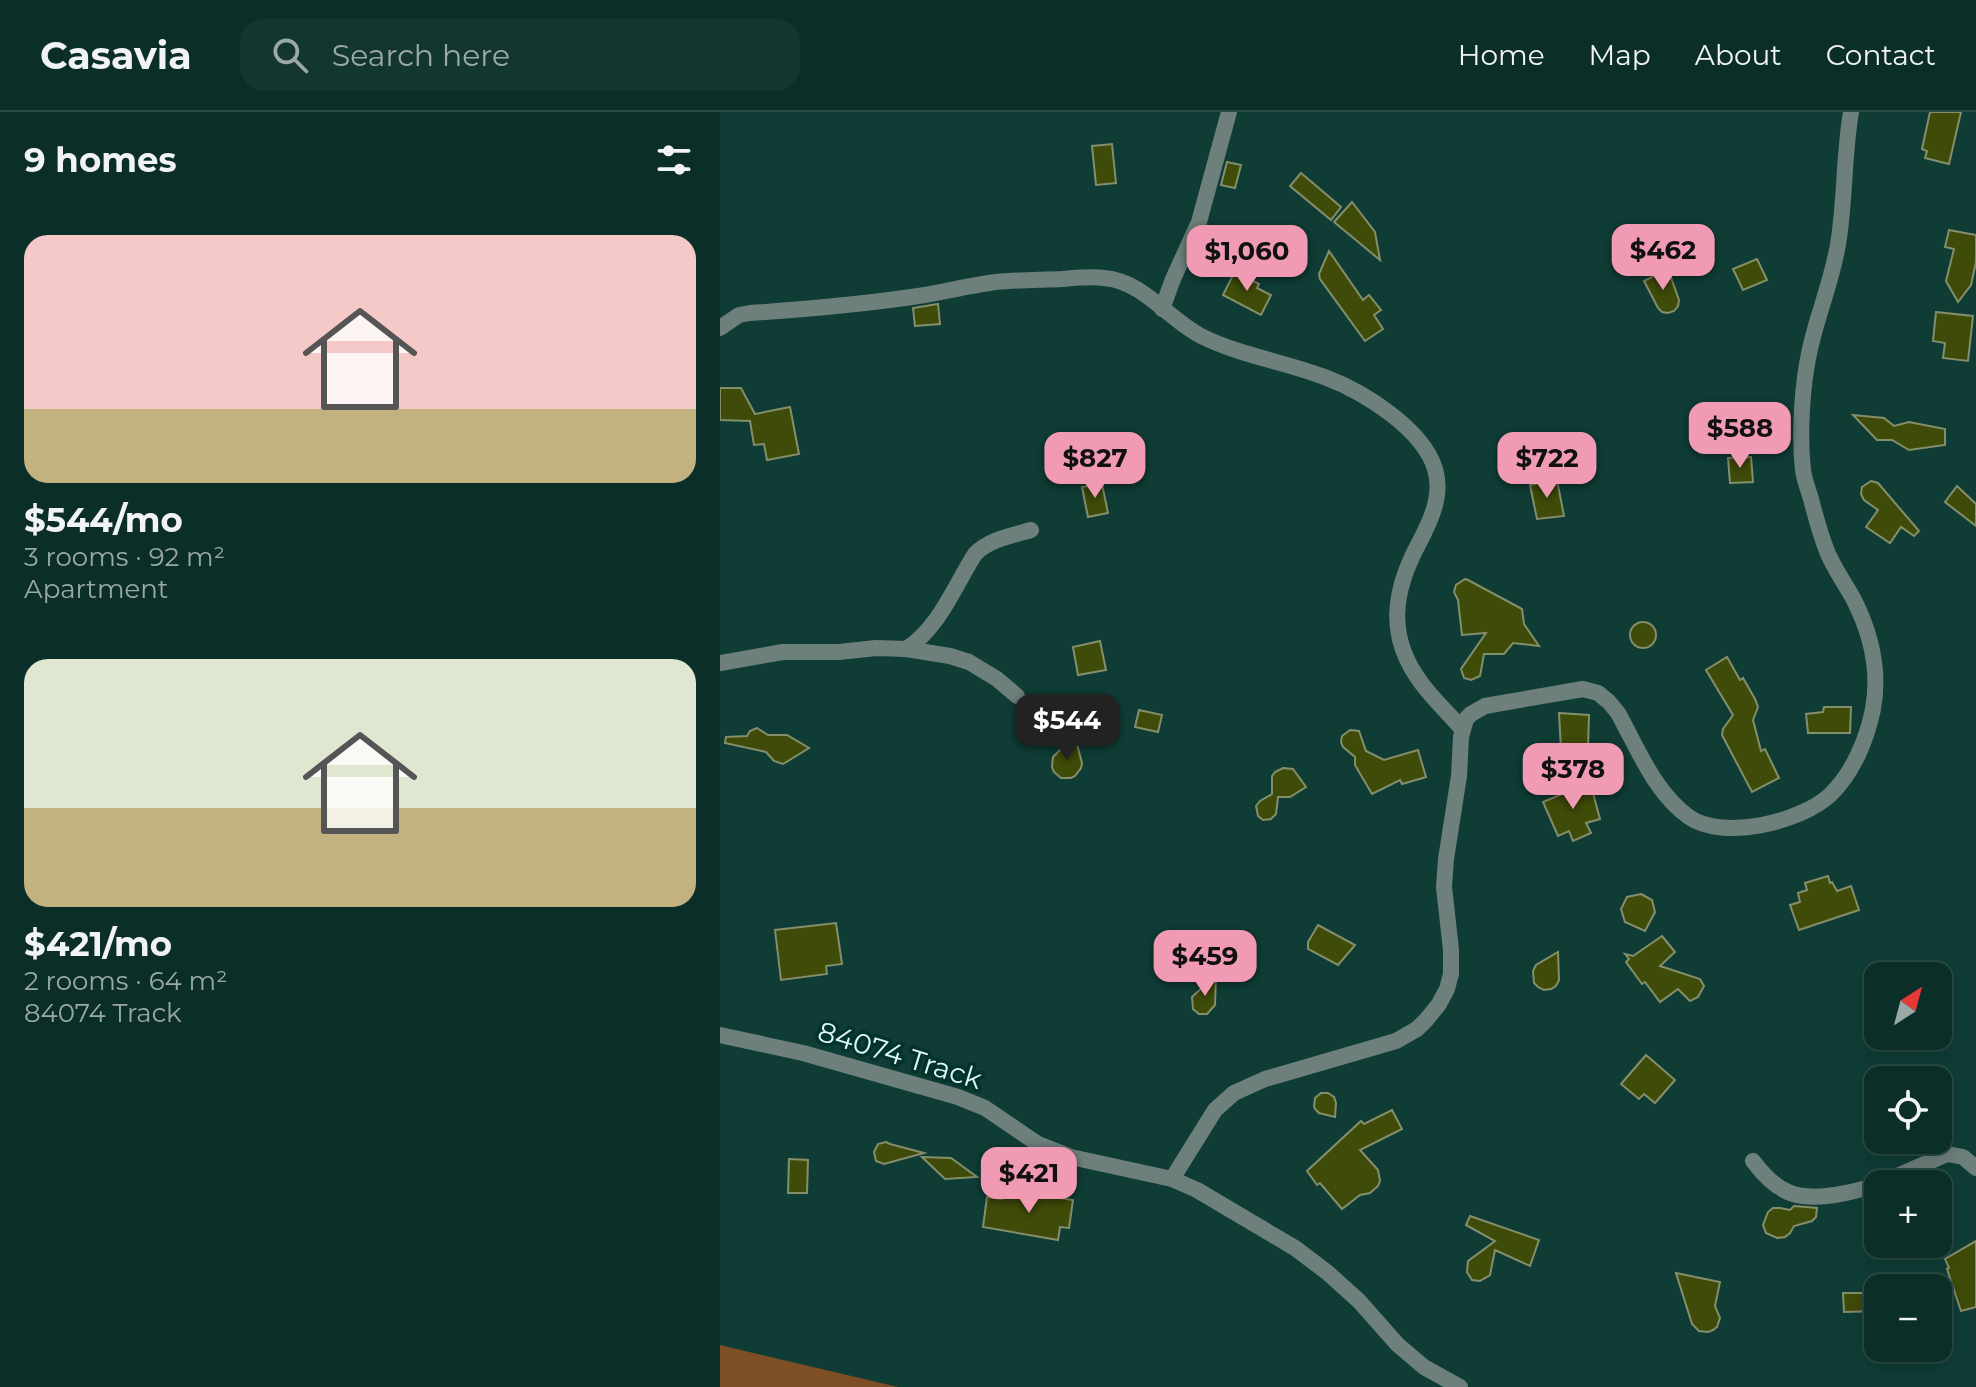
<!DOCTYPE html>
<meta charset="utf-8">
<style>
:root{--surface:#0b2e28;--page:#143630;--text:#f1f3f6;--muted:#9aa8a8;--line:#2b4a45;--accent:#f19ab4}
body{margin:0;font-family:Montserrat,sans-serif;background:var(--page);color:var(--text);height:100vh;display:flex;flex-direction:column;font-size:30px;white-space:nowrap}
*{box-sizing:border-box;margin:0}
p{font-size:26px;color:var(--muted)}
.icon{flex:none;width:44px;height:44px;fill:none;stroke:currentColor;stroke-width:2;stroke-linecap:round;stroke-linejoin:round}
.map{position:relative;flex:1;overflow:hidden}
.panel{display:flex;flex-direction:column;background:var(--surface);width:720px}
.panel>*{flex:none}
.needle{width:52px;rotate:36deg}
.controls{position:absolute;left:1144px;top:850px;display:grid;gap:16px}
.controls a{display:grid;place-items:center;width:88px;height:88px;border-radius:16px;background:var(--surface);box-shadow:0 4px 20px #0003,0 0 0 2px var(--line);font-size:40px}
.price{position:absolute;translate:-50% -68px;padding:0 18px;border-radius:16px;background:var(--accent);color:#111;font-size:26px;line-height:52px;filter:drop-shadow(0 2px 4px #0008)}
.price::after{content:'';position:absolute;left:50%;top:48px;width:24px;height:18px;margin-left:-12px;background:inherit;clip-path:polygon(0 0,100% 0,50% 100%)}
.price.active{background:#222;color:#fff}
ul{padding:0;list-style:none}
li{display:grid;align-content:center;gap:16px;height:424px;padding:0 24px}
li span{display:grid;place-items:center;height:248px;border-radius:24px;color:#555}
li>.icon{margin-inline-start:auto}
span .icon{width:144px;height:144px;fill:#fffc;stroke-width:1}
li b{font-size:34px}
h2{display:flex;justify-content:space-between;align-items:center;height:96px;padding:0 24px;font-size:34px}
header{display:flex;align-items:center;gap:48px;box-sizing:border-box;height:112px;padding:0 40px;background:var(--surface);border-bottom:2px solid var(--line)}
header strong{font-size:38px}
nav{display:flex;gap:44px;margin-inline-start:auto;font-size:28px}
.search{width:560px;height:72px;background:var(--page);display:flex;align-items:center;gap:20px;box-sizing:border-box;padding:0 28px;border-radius:24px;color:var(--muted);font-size:30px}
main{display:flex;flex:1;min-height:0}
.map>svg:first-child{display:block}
</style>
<header>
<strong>Casavia</strong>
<div class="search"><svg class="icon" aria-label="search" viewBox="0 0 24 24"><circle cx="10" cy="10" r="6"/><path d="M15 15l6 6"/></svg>Search here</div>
<nav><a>Home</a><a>Map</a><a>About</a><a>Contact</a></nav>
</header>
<main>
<section class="panel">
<h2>9 homes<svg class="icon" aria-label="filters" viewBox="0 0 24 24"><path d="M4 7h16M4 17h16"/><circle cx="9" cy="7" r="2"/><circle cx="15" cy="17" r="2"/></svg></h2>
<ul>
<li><span style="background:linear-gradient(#f6c9c9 70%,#c2b280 0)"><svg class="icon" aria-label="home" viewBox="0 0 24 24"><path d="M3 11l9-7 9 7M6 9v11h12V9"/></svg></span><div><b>$544/mo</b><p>3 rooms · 92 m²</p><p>Apartment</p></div></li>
<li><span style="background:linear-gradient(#dfe7d0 60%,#c2b280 0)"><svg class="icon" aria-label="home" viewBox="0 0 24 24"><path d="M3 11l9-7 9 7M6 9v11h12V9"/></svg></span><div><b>$421/mo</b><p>2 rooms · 64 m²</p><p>84074 Track</p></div></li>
</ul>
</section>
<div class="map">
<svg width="1256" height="1275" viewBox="0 0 1256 1275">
<rect width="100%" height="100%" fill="#0f3d36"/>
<!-- green -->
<polygon fill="#7e4f24" points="0,1233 178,1275 0,1275"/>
<!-- building -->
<g fill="#3f4b08" stroke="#848e6b" stroke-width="2">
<polygon points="1210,0 1241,0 1229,52 1205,46 1207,39 1202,37"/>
<polygon points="392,32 396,71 376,73 372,34"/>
<polygon points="507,50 521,53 515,76 501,73"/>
<polygon points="581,61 621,95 611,108 570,74"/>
<polygon points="632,90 655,120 660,148 614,110"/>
<polygon points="1229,118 1256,123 1256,150 1251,173 1238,190 1226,169 1234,137 1225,135"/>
<polygon points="609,139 643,188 649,183 661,198 654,203 663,217 645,229 600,167 599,162"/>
<polygon points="1037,147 1047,168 1023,178 1013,157"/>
<polygon points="948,157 959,188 958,194 954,199 948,201 942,200 938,196 924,169"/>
<polygon points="515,159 539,172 537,176 551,183 541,203 503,183"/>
<polygon points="218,192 220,212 195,214 193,196"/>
<polygon points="1216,200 1253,204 1248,249 1223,246 1225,231 1213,229"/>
<polygon points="0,276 21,276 35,302 70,295 79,342 47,348 44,332 34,333 30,309 0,308"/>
<polygon points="1133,303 1164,306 1174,314 1189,310 1225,317 1225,333 1189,338 1172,328 1157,328"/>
<polygon points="1031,345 1033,370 1010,371 1008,346"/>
<polygon points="837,368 844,404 817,407 810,373"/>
<polygon points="1151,369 1158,371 1199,419 1194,424 1181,415 1170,431 1146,415 1158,398 1144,388 1141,382 1142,375"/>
<polygon points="382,372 388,401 368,405 362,375"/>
<polygon points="1237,374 1256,392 1256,414 1225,390"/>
<polygon points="745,467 748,468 802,497 804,512 819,534 793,531 784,542 764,542 760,564 751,568 744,566 741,557 766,521 742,523 738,488 734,480 736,473"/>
<circle cx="923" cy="523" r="13"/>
<polygon points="380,529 386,558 358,563 353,535"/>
<polygon points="1007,545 1020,568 1023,566 1035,587 1038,595 1033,608 1041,639 1045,637 1059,666 1032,680 1002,623 1003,617 1013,603 986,558"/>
<polygon points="1104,595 1131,595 1130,621 1088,621 1086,602 1103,600"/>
<polygon points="419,598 442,603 438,620 415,615"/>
<polygon points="839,601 869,603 868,635 849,652 843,637 841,637"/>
<polygon points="387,602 388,631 359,633 357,603"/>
<polygon points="37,616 48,623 67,623 89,636 63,652 54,649 46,640 5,631 6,625 27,624 30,619"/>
<polygon points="630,618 639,619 646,639 664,648 698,638 706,665 682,672 680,668 652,682 635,653 635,645 623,635 621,630 622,624"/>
<polygon points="357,632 362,651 361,656 355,664 351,666 341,666 334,660 332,655 333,645 340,638"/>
<polygon points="563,656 573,657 586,675 570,685 558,685 556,702 551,707 543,708 538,704 536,694 540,689 552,682 552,664 555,660"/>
<polygon points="870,670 880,707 866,711 871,721 853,729 849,719 838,724 823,690"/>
<polygon points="1108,764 1110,771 1112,770 1117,779 1131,774 1139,798 1079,818 1070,793 1080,790 1078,781 1087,778 1085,771"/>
<polygon points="921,782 932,788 935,800 925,819 905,810 901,797 907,785"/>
<polygon points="116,811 122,852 106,854 107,862 61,868 55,818"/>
<polygon points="598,813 635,833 618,853 588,837 588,830"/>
<polygon points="942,824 955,840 940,854 980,867 984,874 978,885 970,889 958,877 940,890 925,870 922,872 906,850 909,847 905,842 913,844"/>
<polygon points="838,840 839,868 836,874 831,877 824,878 818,875 814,871 813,859 816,853"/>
<polygon points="496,863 495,893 487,902 479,902 473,897 472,885"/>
<polygon points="926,943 955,968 935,991 924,982 919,987 901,972"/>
<polygon points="601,981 608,981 614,985 616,991 615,1005 599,1001 595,997 594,994 595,986"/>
<polygon points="672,998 682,1017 640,1038 658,1058 660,1069 658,1074 650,1081 640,1083 622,1097 600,1071 597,1073 587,1059 641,1009 644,1012"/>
<polygon points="166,1030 170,1032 204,1041 164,1052 156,1049 154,1040 158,1032"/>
<polygon points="202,1045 231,1046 257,1065 225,1067"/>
<polygon points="69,1047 88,1048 87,1081 68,1081"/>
<polygon points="283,1081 308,1085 308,1081 353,1088 349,1116 340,1115 338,1128 263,1115 267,1085 282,1087"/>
<polygon points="1074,1094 1097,1096 1096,1105 1092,1109 1074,1114 1070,1121 1065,1125 1057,1126 1046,1121 1043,1113 1048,1100 1053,1096 1060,1096 1070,1098"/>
<polygon points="750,1104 819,1128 810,1154 775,1138 770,1163 760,1169 752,1168 747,1160 748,1149 775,1129 746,1113"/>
<polygon points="1256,1129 1256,1195 1241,1199 1227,1157 1229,1156 1225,1147"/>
<polygon points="956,1161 1000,1170 995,1194 1000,1206 997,1215 993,1218 988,1220 979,1219 972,1212"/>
<polygon points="1123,1181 1158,1181 1158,1199 1124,1200"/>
</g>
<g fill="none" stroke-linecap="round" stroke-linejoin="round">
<!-- minor -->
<g stroke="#6e807c" stroke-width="16">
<polyline points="442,197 453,167 479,110 509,0"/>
<path d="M0 216 19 203 30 201C89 197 147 192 205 183 228 179 252 173 276 170 298 168 320 168 342 167 356 166 371 164 384 166 423 169 448 207 481 224 521 244 566 250 607 266 644 280 703 317 715 357 723 383 711 408 699 431 673 479 666 525 702 572 714 588 729 602 742 617"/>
<path d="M186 537C219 516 234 475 255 442 270 427 291 424 311 418"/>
<polyline points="0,551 63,540 119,540 156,536 186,537 230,544 249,550 277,567 297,584"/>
<polyline points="0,923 83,941 238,985 265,996 318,1032 351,1045 452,1067 477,1078 575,1136 608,1161 639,1189 678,1233 704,1255 740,1275"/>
<path d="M1033 1049C1057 1081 1076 1089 1115 1083 1130 1080 1144 1078 1158 1072"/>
<path d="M452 1067 495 998 514 981 545 967 676 929 697 917 707 907 719 892 727 877 731 862V838L724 775 726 747 739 664 741 625 746 607 751 602 765 594 863 577 878 581 889 590 898 601C918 637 935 681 969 705 1003 729 1081 710 1110 683 1133 661 1147 627 1153 597 1160 559 1151 521 1133 486 1125 472 1116 459 1109 444 1101 426 1096 406 1091 387 1088 377 1084 367 1083 358 1079 322 1082 272 1090 237 1098 200 1114 164 1119 126 1125 85 1124 41 1131 0"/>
<polyline points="1159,1072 1227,1042 1243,1045 1256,1056"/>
</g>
</g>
<g text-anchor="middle" stroke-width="7" stroke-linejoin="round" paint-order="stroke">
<!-- street labels -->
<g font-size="28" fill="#e0f7f2" stroke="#02332c">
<text transform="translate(180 943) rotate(17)" y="10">84074 Track</text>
</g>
</g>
</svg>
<div class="controls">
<a><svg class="needle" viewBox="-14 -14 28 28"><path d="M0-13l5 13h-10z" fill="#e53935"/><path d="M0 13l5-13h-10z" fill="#9aa8a8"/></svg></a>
<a><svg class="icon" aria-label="locate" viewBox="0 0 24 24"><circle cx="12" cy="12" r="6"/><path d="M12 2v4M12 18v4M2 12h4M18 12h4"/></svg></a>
<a>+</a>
<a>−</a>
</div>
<b class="price" style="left:943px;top:180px">$462</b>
<b class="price" style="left:527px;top:181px">$1,060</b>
<b class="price" style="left:1020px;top:358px">$588</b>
<b class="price" style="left:375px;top:388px">$827</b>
<b class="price" style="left:827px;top:388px">$722</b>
<b class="price active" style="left:347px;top:650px">$544</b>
<b class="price" style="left:853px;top:699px">$378</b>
<b class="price" style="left:485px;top:886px">$459</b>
<b class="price" style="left:309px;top:1103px">$421</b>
</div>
</main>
